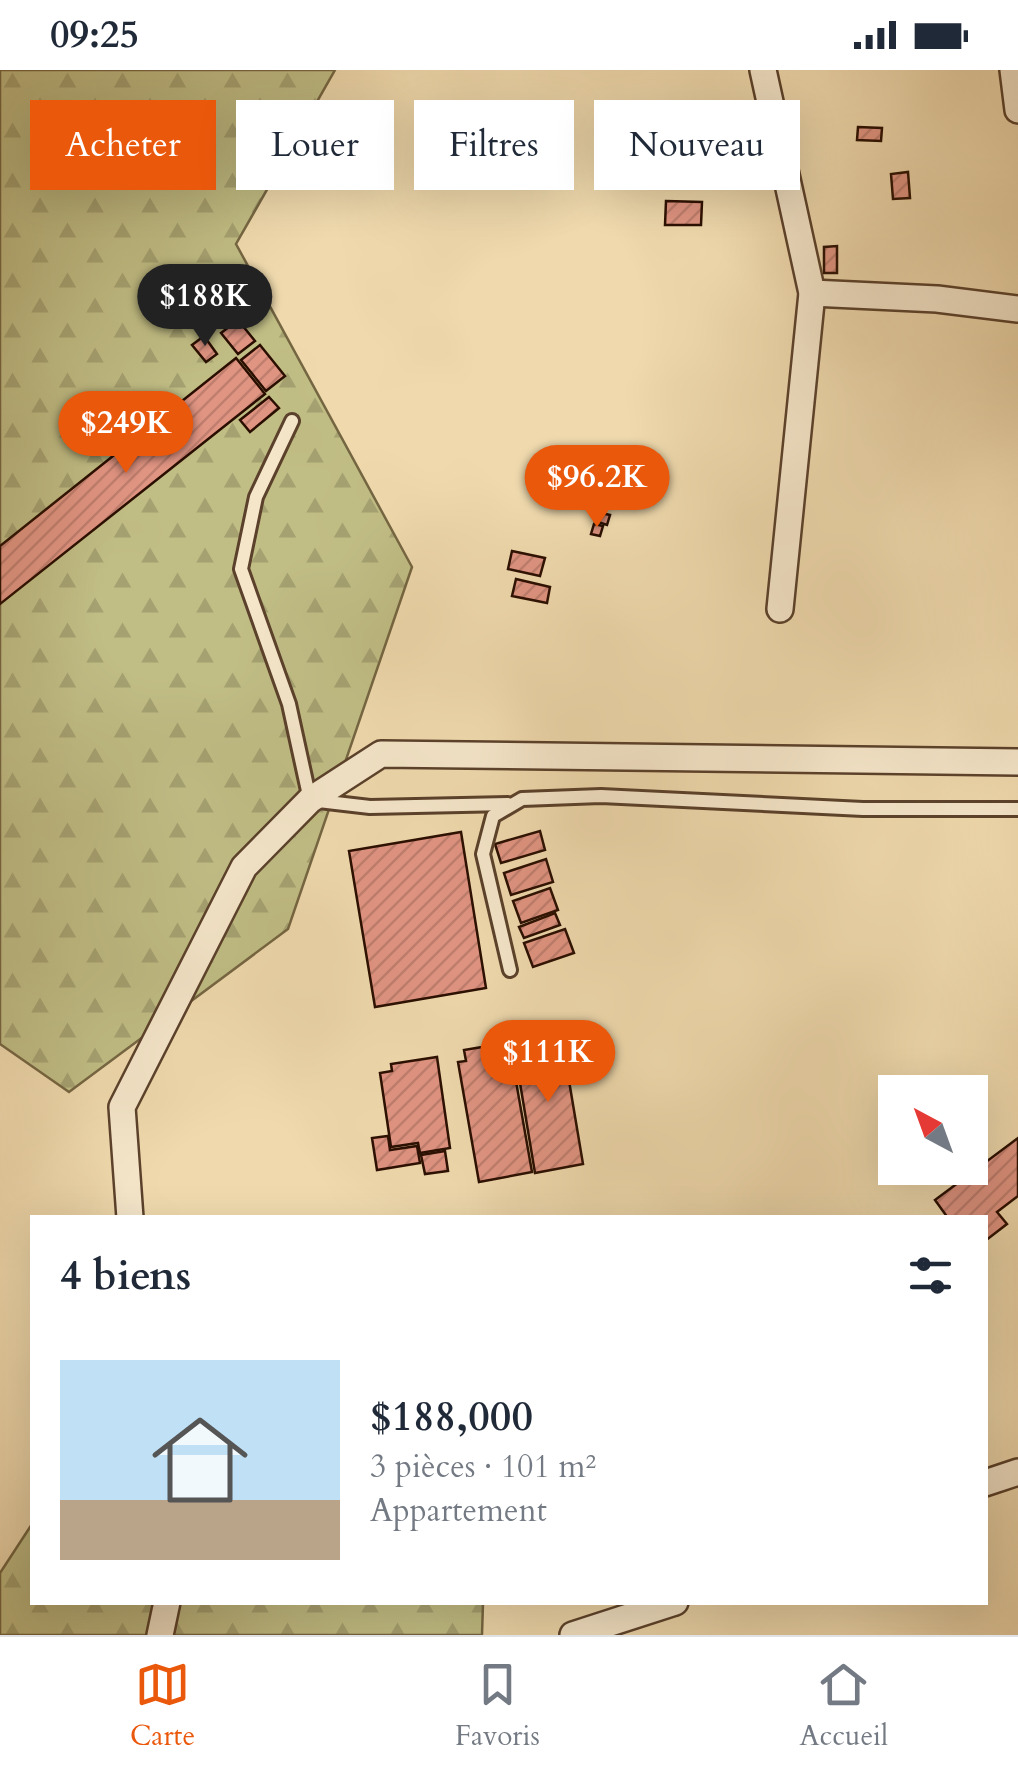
<!DOCTYPE html>
<html lang="fr">
<meta charset="utf-8">
<style>
:root{--surface:#fff;--page:#f6f6f7;--text:#1f2937;--muted:#747a83;--line:#e0e1e3;--accent:#ea580c}
body{margin:0;font-family:Cardo,serif;background:var(--page);color:var(--text);height:100vh;display:flex;flex-direction:column;font-size:38px;white-space:nowrap}
*{box-sizing:border-box;margin:0}
p{font-size:32px;color:var(--muted)}
.icon{flex:none;width:55px;height:55px;fill:none;stroke:currentColor;stroke-width:2;stroke-linecap:round;stroke-linejoin:round}
.map{position:relative;flex:1;overflow:hidden}
.details{position:absolute;left:30px;top:1145px;width:958px;height:390px;display:flex;flex-direction:column;background:var(--surface);border-radius:0px;box-shadow:0 10px 40px #0002}
.details>*{flex:none}
.top-card{position:absolute;left:30px;top:30px;width:960px;height:90px;display:flex;gap:20px}
.needle{width:65px;rotate:319deg}
.buttons{position:absolute;left:878px;top:1005px;display:grid;gap:20px}
.buttons a{display:grid;place-items:center;width:110px;height:110px;border-radius:0px;background:var(--surface);box-shadow:0 10px 40px #0002;font-size:50px}
.price{position:absolute;translate:-50% -85px;padding:0 22px;border-radius:35px;background:var(--accent);color:#fff;font-size:32px;line-height:65px;filter:drop-shadow(0 2px 5px #0008)}
.price::after{content:'';position:absolute;left:50%;top:60px;width:30px;height:22px;margin-left:-15px;background:inherit;clip-path:polygon(0 0,100% 0,50% 100%)}
.price.selected{background:#222;color:#fff}
ul{padding:0;list-style:none}
li{display:flex;align-items:center;gap:30px;height:250px;padding:0 30px}
li span{display:grid;place-items:center;flex:none;width:280px;height:200px;border-radius:0px;color:#555}
li>.icon{margin-inline-start:auto}
span .icon{width:120px;height:120px;fill:#fffc;stroke-width:1}
li b{font-size:42px}
h2{display:flex;justify-content:space-between;align-items:center;height:120px;padding:0 30px;font-size:42px}
.pill{padding:0 35px;border-radius:0px;background:var(--surface);box-shadow:0 10px 40px #0002;font-size:35px;line-height:90px}
.pill.selected{background:var(--accent);color:#fff}
.status{display:flex;justify-content:space-between;align-items:center;height:70px;padding:0 50px;background:var(--surface);direction:ltr}
.status svg{height:28px;fill:currentColor}
.tabs{display:flex;justify-content:space-around;align-items:center;height:140px;border-top:2px solid var(--line);background:var(--surface);font-size:28px;color:var(--muted)}
.tabs a{display:grid;justify-items:center;gap:5px}
.tabs .selected{color:var(--accent)}
.map>svg:first-child{display:block}
</style>
<div class="status"><b>09:25</b><svg viewBox="0 0 49 12"><path d="M0 12V9h3v3zM5 12V6h3v6zM10 12V3h3v9zM15 12V0h3v12zM26 1h20v11H26zM47 4h2v5h-2z"/></svg></div>
<div class="map">
<svg width="1018" height="1565" viewBox="0 0 1018 1565">
<defs>
<pattern id="forest-firs" width="22" height="20" patternUnits="userSpaceOnUse" patternTransform="scale(2.5)"><rect width="22" height="20" fill="#c0bd85"/><path d="M5 1l3.5 6h-7zM16 11l3.5 6h-7z" fill="#a5a171"/></pattern>
<pattern id="building-hatch" width="6" height="6" patternUnits="userSpaceOnUse" patternTransform="scale(2.5)"><rect width="6" height="6" fill="#e09482"/><path d="M-1 1l2-2M0 6l6-6M5 7l2-2" fill="none" stroke="#c07e6e"/></pattern>
</defs>
<rect width="100%" height="100%" fill="#efd9ad"/>
<filter id="stains"><feTurbulence type="fractalNoise" baseFrequency=".002" numOctaves="4"/><feColorMatrix values="0 0 0 0 .2 0 0 0 0 .09 0 0 0 0 .02 0 0 0 .5 -.17"/></filter>
<radialGradient id="worn" r=".72"><stop offset=".6" stop-color="#630" stop-opacity="0"/><stop offset="1" stop-color="#630" stop-opacity=".3"/></radialGradient>
<!-- forest -->
<g fill="url(#forest-firs)" stroke="#756642" stroke-width="2.5">
<polygon points="0,0 335,0 236,174 412,497 288,859 69,1022 0,974"/>
<polygon points="32,1454 32,1532 483,1533 482,1565 0,1565 0,1503"/>
</g>
<!-- building -->
<g fill="url(#building-hatch)" stroke="#2a0e00" stroke-width="2.5">
<polygon points="858,57 882,58 881,71 857,70"/>
<polygon points="908,102 910,128 893,129 891,104"/>
<polygon points="666,131 702,132 701,155 665,155"/>
<polygon points="837,176 837,203 824,203 824,177"/>
<polygon points="238,250 255,271 238,284 221,263"/>
<polygon points="204,266 217,284 206,292 192,275"/>
<polygon points="260,275 285,306 266,321 241,290"/>
<polygon points="236,288 265,324 0,534 0,476"/>
<polygon points="269,327 279,338 250,362 240,350"/>
<polygon points="597,442 610,445 607,455 595,451"/>
<polygon points="594,454 603,456 600,466 591,464"/>
<polygon points="512,481 545,488 540,506 508,499"/>
<polygon points="516,509 550,517 547,533 512,526"/>
<polygon points="540,761 545,780 501,793 495,774"/>
<polygon points="461,762 486,918 375,937 349,781"/>
<polygon points="546,789 553,812 511,825 504,803"/>
<polygon points="550,818 558,840 521,853 513,831"/>
<polygon points="555,843 560,855 524,868 519,857"/>
<polygon points="565,859 574,883 533,897 524,873"/>
<polygon points="553,966 555,976 563,975 583,1094 535,1103 515,983 518,983 516,972"/>
<polygon points="500,974 502,984 511,983 532,1102 479,1112 458,992 466,991 464,980"/>
<polygon points="437,987 450,1078 420,1083 418,1073 391,1077 380,1003 392,1001 391,994"/>
<polygon points="388,1066 390,1080 417,1076 420,1093 377,1100 372,1068"/>
<polygon points="1018,1068 1018,1126 997,1142 1007,1154 985,1171 985,1148 948,1148 935,1130"/>
<polygon points="445,1081 448,1101 425,1104 421,1085"/>
</g>
<g fill="none" stroke-linecap="round" stroke-linejoin="round">
<defs>
<g id="lane">
<polyline points="292,351 256,427 241,499 289,634 310,730 370,737 508,734"/>
<polyline points="510,900 483,784 493,746 522,729 601,726 863,739 1018,739"/>
</g>
<g id="street">
<polyline points="763,0 812,223 780,539"/>
<polyline points="1013,0 1018,40"/>
<polyline points="812,223 937,229 1018,239"/>
<polyline points="130,1148 122,1037 244,797 310,730 381,684 1018,692"/>
<polyline points="985,1413 1018,1402"/>
<polyline points="160,1565 167,1532"/>
<polyline points="573,1565 675,1532"/>
</g>
</defs>
<!-- lane casing -->
<use href="#lane" stroke="#5b412b" stroke-width="18"/>
<!-- street casing -->
<use href="#street" stroke="#5b412b" stroke-width="30"/>
<!-- lane -->
<use href="#lane" stroke="#f5e6ca" stroke-width="12"/>
<!-- street -->
<use href="#street" stroke="#f5e6ca" stroke-width="25"/>
</g>
<rect width="100%" height="100%" filter="url(#stains)"/>
<rect width="100%" height="100%" fill="url(#worn)"/>
</svg>
<div class="buttons">
<a><svg class="needle" viewBox="-14 -14 28 28"><path d="M0-13l5 13h-10z" fill="#e53935"/><path d="M0 13l5-13h-10z" fill="#747a83"/></svg></a>
</div>
<b class="price selected" style="left:205px;top:279px">$188K</b>
<b class="price" style="left:126px;top:406px">$249K</b>
<b class="price" style="left:597px;top:460px">$96.2K</b>
<b class="price" style="left:548px;top:1035px">$111K</b>
<div class="top-card">
<a class="pill selected">Acheter</a>
<a class="pill">Louer</a>
<a class="pill">Filtres</a>
<a class="pill">Nouveau</a>
</div>
<section class="details">
<h2>4 biens<svg class="icon" aria-label="filters" viewBox="0 0 24 24"><path d="M4 7h16M4 17h16"/><circle cx="9" cy="7" r="2"/><circle cx="15" cy="17" r="2"/></svg></h2>
<ul>
<li><span style="background:linear-gradient(#bfe0f5 70%,#b9a48a 0)"><svg class="icon" aria-label="home" viewBox="0 0 24 24"><path d="M3 11l9-7 9 7M6 9v11h12V9"/></svg></span><div><b>$188,000</b><p>3 pièces · 101 m²</p><p>Appartement</p></div></li>
</ul>
</section>
</div>
<nav class="tabs">
<a class="selected"><svg class="icon" aria-label="map" viewBox="0 0 24 24"><path d="M3 6l6-2 6 2 6-2v14l-6 2-6-2-6 2zM9 4v14M15 6v14"/></svg>Carte</a>
<a><svg class="icon" aria-label="saved" viewBox="0 0 24 24"><path d="M7 4h10v16l-5-4-5 4z"/></svg>Favoris</a>
<a><svg class="icon" aria-label="home" viewBox="0 0 24 24"><path d="M3 11l9-7 9 7M6 9v11h12V9"/></svg>Accueil</a>
</nav>
